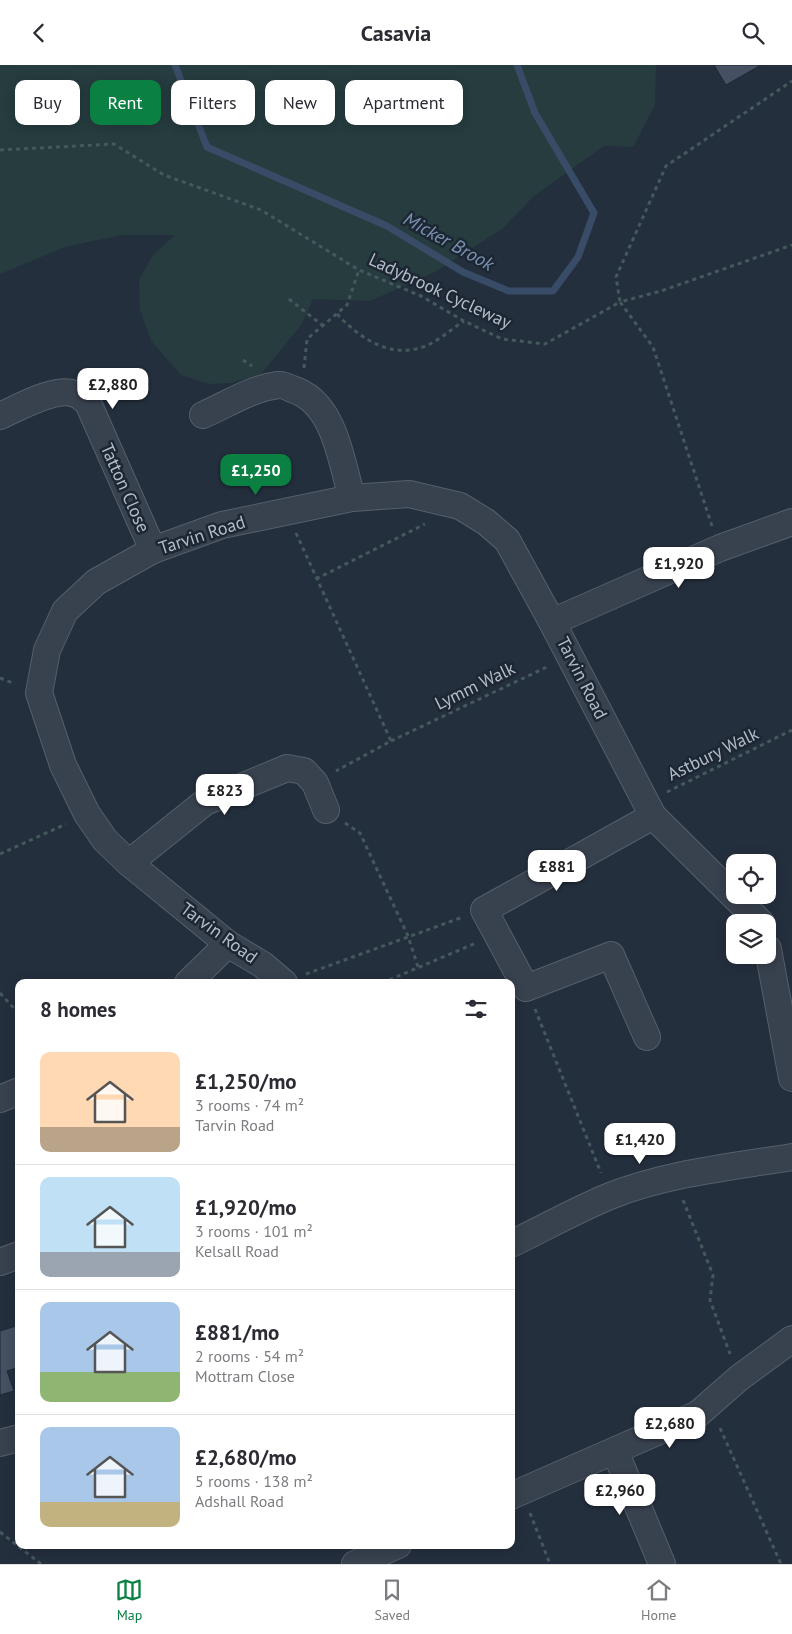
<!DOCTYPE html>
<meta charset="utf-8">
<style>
:root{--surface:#fff;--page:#f2f2f3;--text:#2b2b33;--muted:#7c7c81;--line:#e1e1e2;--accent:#0b8043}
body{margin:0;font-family:"PT Sans",sans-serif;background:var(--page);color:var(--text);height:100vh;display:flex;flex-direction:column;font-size:19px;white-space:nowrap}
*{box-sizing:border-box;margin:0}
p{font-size:16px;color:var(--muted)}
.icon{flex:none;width:28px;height:28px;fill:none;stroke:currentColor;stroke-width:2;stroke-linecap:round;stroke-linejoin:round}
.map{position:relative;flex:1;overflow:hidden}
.details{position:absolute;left:15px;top:914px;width:500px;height:570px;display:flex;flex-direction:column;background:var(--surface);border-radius:10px;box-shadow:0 2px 12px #0003}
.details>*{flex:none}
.hud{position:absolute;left:15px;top:15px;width:500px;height:45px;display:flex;gap:10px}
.controls{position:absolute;left:726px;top:789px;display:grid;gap:10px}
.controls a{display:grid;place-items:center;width:50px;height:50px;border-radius:10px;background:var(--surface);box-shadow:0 2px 12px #0003;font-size:25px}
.price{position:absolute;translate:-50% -42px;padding:0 11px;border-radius:10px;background:#fff;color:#222;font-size:16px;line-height:32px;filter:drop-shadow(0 1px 2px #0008)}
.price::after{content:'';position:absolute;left:50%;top:30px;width:15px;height:11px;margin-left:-8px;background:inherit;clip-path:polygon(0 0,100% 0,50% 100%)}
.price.selected{background:var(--accent);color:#fff}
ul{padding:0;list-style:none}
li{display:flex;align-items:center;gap:15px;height:125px;padding:0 25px}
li+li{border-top:1px solid var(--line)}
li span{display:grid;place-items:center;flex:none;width:140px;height:100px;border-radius:10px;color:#555}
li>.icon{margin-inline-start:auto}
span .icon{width:60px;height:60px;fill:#fffc;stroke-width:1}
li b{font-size:21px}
h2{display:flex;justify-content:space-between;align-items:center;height:60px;padding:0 25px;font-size:21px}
.tag{padding:0 18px;border-radius:10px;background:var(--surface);box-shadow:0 2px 12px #0003;font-size:18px;line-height:45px}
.tag.selected{background:var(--accent);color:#fff}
header{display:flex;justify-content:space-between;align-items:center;height:65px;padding:0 25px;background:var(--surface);font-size:22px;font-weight:800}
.dock{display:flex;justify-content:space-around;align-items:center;height:70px;border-top:1px solid var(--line);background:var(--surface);font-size:14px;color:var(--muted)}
.dock a{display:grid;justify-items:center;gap:2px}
.dock .selected{color:var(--accent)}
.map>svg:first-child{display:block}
</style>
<header><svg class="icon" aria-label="back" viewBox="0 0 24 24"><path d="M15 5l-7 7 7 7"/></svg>Casavia<svg class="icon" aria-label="search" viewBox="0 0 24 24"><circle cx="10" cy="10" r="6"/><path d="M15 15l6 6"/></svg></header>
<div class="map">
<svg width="792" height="1499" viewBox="0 0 792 1499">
<rect width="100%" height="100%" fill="#242f3e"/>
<!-- green -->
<polygon fill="#263c3f" points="0,0 656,0 655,40 633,82 604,81 534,131 502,164 435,207 370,236 313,234 302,259 261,309 231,318 209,319 181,310 152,277 140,246 139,214 154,189 175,170 122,170 65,182 0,209"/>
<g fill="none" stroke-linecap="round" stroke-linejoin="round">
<!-- stream -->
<polyline stroke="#394c67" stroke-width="7" points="175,0 207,82 387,161 463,207 509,226 553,226 578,192 594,148 535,48 517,0"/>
</g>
<!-- building -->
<g fill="#455162" stroke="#1f2835">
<polygon points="714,0 761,0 726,20"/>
<polygon points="19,1260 19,1302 7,1306 14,1326 0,1330 0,1266"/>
</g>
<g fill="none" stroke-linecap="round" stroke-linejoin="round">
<defs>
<g id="minor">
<path d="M203 350C226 340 252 323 278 320 282 319 288 322 292 324 335 337 341 396 352 433"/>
<path d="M0 351C18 343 56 321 75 329 80 330 84 335 88 338L153 485"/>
<polyline points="552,557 720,483 792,457"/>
<polyline points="129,798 205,737 287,703 304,706 315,718 326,745"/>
<polyline points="768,884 792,1013"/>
<polyline points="188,918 228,879"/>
<polyline points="284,918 263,900 228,879 129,798 105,775 87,749 63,700 39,628 47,585 65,546 96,517 153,485 222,460 352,433 409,429 460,441 486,457 507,475 552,557 653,751 761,858"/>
<polyline points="647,972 611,890 526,923 484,845 653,751"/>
<polyline points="0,1034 19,1026"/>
<path d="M511 1179C544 1163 576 1145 610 1131 667 1108 732 1102 792 1092"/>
<polyline points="0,1197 19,1190"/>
<polyline points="0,1378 19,1373"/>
<polyline points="615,1386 662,1499"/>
<polyline points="511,1431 698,1349 739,1313 792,1274"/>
<polyline points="355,1499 398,1480"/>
</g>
</defs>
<!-- minor casing -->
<use href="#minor" stroke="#565f6c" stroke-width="28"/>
<!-- path -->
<g stroke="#44595c" stroke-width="3" stroke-dasharray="4 4" stroke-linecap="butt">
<polyline points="0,85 114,79 164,110 261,145 359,205 421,231 464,256 502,274 545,279 620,237 616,212 666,101 792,16"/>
<polyline points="289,234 322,260"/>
<path d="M337 249C362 276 396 297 432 278 443 272 453 263 464 256"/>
<polyline points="243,295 252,301"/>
<polyline points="304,303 307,274 347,240 359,205"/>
<polyline points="712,461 653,282 620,237 661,226 792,180"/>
<polyline points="296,468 391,676 336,706"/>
<polyline points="316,514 425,459"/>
<polyline points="0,613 15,619"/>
<polyline points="391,676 549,601"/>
<polyline points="667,727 792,665"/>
<polyline points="345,758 360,768 408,871 418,902"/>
<polyline points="0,789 66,759"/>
<polyline points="306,909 463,852"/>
<polyline points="382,918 476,878"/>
<polyline points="0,928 19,949"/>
<polyline points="535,944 601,1108"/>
<polyline points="683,1135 713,1210 710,1235 730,1289"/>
<polyline points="16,1303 19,1314"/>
<polyline points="720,1363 781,1499"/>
<polyline points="530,1448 550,1499"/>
<polyline points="0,1467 41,1499"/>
</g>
<!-- minor -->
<use href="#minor" stroke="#38414e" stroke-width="26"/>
</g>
<g text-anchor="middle" stroke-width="5" stroke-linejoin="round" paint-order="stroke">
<!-- street labels -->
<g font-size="18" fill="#b4bcc9" stroke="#1d2633">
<text transform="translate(440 226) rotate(25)" y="6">Ladybrook Cycleway</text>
<text transform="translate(125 423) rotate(66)" y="6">Tatton Close</text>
<text transform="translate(202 470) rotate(-18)" y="6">Tarvin Road</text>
<text transform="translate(582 613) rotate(63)" y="6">Tarvin Road</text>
<text transform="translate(475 621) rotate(-26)" y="6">Lymm Walk</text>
<text transform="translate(713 689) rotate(-26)" y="6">Astbury Walk</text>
<text transform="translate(219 868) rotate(36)" y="6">Tarvin Road</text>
</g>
<!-- water labels -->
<g font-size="19" font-style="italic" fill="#7c92b1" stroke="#1d2633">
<text transform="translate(449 176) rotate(29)" y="7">Micker Brook</text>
</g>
</g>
</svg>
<div class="controls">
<a><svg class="icon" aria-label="locate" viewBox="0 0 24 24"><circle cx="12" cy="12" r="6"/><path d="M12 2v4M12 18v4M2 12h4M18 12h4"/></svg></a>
<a><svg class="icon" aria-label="layers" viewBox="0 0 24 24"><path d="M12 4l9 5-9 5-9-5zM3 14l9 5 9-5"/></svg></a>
</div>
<b class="price" style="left:113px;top:345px">£2,880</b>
<b class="price selected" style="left:256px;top:431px">£1,250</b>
<b class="price" style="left:679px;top:524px">£1,920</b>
<b class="price" style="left:225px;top:751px">£823</b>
<b class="price" style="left:557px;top:827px">£881</b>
<b class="price" style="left:640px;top:1100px">£1,420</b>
<b class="price" style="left:670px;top:1384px">£2,680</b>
<b class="price" style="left:620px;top:1451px">£2,960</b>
<div class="hud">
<a class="tag">Buy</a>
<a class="tag selected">Rent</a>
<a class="tag">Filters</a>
<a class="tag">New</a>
<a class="tag">Apartment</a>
</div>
<section class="details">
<h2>8 homes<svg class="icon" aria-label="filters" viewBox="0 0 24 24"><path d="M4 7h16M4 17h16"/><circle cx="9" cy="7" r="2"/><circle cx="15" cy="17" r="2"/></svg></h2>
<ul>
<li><span style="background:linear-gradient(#ffd9b3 75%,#b9a48a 0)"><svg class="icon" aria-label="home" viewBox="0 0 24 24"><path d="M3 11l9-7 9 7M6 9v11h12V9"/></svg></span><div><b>£1,250/mo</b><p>3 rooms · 74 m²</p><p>Tarvin Road</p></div></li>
<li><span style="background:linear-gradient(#bfe0f5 75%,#9aa5b1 0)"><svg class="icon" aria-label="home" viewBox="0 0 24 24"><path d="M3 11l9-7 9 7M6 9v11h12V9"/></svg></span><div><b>£1,920/mo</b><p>3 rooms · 101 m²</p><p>Kelsall Road</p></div></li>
<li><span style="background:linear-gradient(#a9c7e8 70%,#8fb573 0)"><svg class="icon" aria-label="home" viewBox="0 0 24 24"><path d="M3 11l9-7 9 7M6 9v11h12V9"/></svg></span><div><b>£881/mo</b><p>2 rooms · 54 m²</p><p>Mottram Close</p></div></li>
<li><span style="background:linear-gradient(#a9c7e8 75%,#c2b280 0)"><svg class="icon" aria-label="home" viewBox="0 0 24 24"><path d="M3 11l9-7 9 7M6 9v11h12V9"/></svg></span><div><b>£2,680/mo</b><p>5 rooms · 138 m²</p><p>Adshall Road</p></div></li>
</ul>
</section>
</div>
<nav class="dock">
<a class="selected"><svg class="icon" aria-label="map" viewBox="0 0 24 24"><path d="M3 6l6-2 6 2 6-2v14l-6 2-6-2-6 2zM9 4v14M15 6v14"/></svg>Map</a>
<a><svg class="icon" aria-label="saved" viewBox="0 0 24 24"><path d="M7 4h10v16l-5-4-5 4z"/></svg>Saved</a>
<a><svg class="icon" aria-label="home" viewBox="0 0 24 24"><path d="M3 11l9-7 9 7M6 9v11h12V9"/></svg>Home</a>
</nav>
